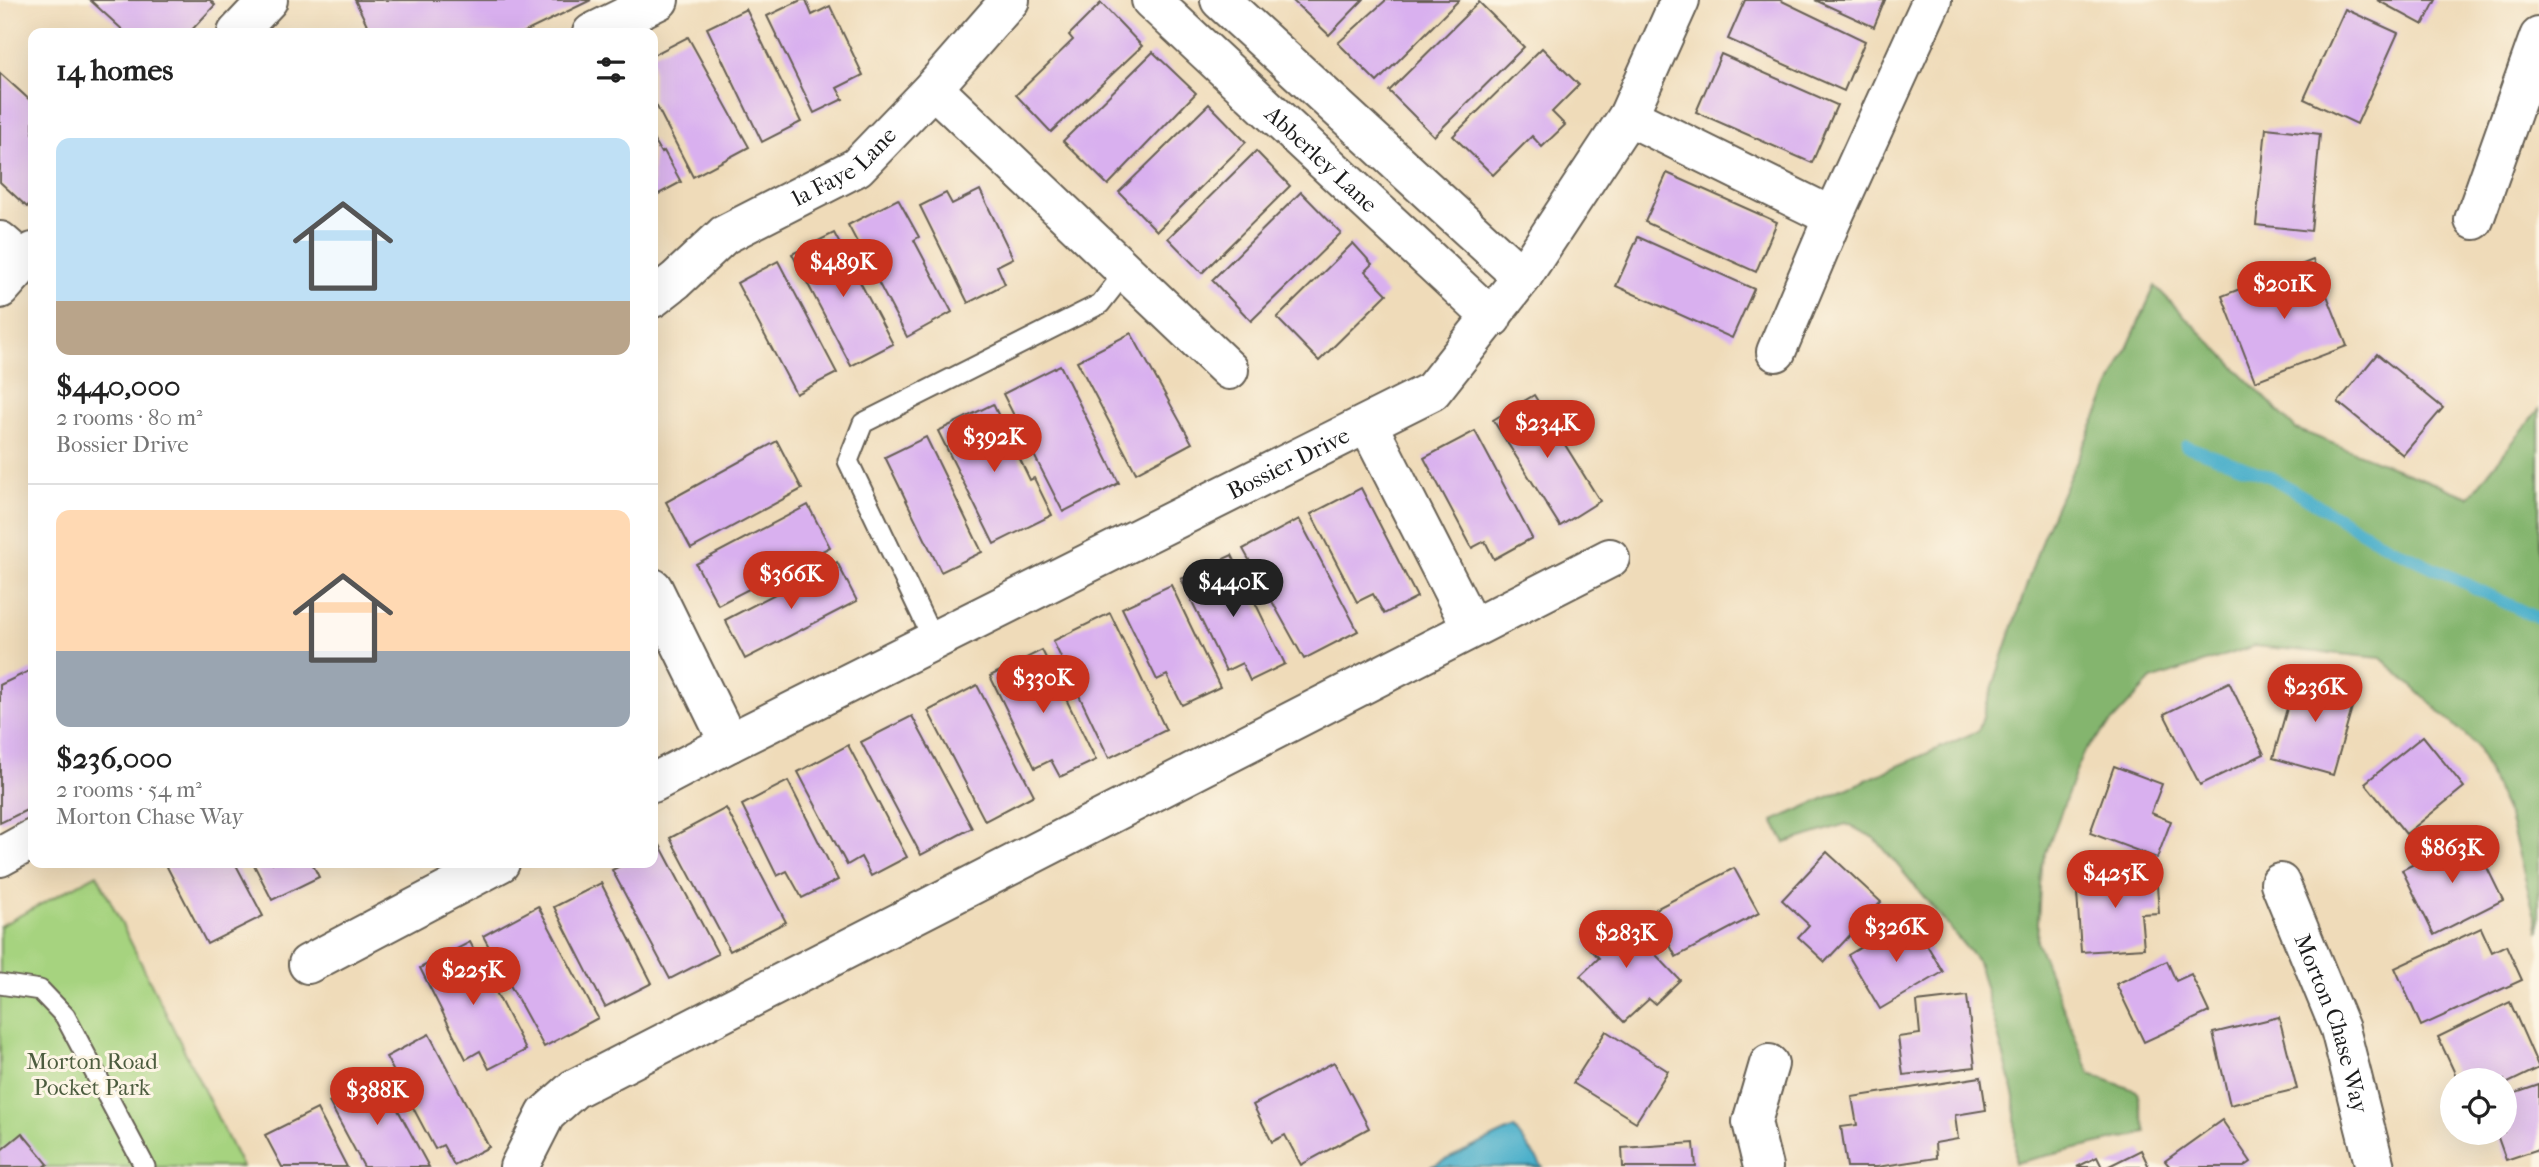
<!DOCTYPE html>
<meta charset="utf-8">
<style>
:root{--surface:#fff;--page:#f2f2f2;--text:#222;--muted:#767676;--line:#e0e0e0;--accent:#c8321e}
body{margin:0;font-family:"IM FELL French Canon",serif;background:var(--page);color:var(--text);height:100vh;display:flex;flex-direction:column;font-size:26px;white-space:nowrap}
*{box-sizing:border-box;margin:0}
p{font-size:23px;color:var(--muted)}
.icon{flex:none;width:38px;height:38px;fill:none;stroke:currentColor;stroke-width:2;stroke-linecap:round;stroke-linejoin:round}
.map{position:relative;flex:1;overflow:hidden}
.side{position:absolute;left:28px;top:28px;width:630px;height:840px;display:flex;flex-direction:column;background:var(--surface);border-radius:14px;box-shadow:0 7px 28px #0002}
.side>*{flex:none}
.tools{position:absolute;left:2440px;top:1068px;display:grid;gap:14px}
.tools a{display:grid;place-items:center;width:77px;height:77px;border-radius:50%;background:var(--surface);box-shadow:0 7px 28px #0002;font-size:35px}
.price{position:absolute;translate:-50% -60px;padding:0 16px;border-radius:24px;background:var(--accent);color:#fff;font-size:23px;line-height:46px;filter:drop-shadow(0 2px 4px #0008)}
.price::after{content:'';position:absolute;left:50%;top:42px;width:21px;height:16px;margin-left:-10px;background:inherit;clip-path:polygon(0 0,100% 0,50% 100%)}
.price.selected{background:#222;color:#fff}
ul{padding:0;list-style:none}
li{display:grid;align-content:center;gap:14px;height:371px;padding:0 28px}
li+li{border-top:2px solid var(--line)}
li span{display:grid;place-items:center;height:217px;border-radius:14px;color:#555}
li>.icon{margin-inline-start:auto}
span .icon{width:126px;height:126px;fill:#fffc;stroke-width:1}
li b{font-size:30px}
h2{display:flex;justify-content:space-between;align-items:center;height:84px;padding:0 28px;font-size:30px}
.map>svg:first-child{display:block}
</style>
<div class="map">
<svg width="2539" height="1167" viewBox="0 0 2539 1167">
<rect width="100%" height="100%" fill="#fcf5e5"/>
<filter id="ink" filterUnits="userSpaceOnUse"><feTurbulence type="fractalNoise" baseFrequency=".0143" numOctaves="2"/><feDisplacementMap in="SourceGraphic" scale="14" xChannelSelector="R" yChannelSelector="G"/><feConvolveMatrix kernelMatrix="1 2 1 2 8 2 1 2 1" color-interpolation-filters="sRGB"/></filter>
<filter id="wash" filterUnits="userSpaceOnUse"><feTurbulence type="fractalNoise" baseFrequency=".00686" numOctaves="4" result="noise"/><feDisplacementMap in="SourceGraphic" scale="28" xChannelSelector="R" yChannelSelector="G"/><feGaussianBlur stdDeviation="1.57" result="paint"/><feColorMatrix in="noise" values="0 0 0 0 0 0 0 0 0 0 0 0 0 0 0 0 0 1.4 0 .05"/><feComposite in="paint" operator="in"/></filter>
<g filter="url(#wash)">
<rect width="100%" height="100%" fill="#efdbb9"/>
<!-- green -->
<polygon fill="#a6d37f" stroke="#61784e" stroke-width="2" points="97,874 242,1167 0,1167 0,926"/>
<!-- forest -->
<polygon fill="#84b56e" stroke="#506845" stroke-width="2" points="2155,286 2296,429 2469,497 2539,409 2539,932 2509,817 2476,745 2381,658 2254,646 2151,680 2083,753 2041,866 2037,942 2090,1074 2137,1091 2146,1133 2015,1163 2015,1097 1978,962 1875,838 1846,824 1785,843 1773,821 1978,731 2043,536"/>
<!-- water -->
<polygon fill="#4aafca" stroke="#336673" stroke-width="2" points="1514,1128 1543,1167 1430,1167"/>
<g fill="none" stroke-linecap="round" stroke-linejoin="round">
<!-- stream -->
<polyline stroke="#4aafca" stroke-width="12" points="2186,446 2271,477 2378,541 2539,619"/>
</g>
<g id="blocks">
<!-- building -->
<g fill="#d9b0ef">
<polygon points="90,0 210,0 215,5 189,33 126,33"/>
<polygon points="355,0 591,0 523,33 371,33"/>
<polygon points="801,0 806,0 812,15 830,6 863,75 837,88 843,99 814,113 767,16"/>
<polygon points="1292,0 1363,0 1329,35"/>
<polygon points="1386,0 1459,0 1377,82 1338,43"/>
<polygon points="1745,0 1780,0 1865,41 1844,91 1728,39"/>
<polygon points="1815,0 1885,0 1874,27"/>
<polygon points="2377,0 2436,0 2423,25"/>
<polygon points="1479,2 1524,47 1434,136 1389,91"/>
<polygon points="1101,3 1142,46 1051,132 1016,95 1073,40 1069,35"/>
<polygon points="746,9 801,122 762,142 707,28"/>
<polygon points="2345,9 2398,33 2357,124 2304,99"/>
<polygon points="688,37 749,147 693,177 653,99 653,55"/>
<polygon points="1542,48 1579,85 1552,112 1565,125 1542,147 1532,136 1493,175 1453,136"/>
<polygon points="1153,52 1196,93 1108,185 1063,141"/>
<polygon points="1721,54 1837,105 1812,163 1696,112"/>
<polygon points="0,73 33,103 33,200 27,207 0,182"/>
<polygon points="1209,104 1246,142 1157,231 1119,192"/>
<polygon points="2266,128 2320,134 2311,231 2256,225"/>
<polygon points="653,139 661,153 664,151 681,182 653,197"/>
<polygon points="1256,151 1290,186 1202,273 1168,238"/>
<polygon points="1667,173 1777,222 1756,272 1645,222"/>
<polygon points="980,190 1013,258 997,266 1005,284 968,303 920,206 946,193 952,204"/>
<polygon points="1301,192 1341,233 1251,321 1212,280"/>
<polygon points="898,199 919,237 914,240 952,312 907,337 848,225"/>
<polygon points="834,233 893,344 851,366 792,254"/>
<polygon points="1638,237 1754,289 1732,338 1616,286"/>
<polygon points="1353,243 1372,264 1365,271 1387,294 1319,361 1277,318"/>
<polygon points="2313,260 2347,346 2255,381 2222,296"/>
<polygon points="778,261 837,373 796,394 737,283"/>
<polygon points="1131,333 1192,443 1136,473 1077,361"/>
<polygon points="2377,354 2443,408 2403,455 2338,402"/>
<polygon points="1060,365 1119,483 1063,512 1003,394"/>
<polygon points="1534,395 1600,501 1560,526 1493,420"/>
<polygon points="993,404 1030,480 1034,478 1052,515 994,544 938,431"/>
<polygon points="1475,431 1532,538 1494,559 1485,541 1472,548 1424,458"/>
<polygon points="926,437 982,552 941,572 885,457"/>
<polygon points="777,441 802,489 691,549 666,502"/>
<polygon points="1361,488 1417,597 1384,614 1373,594 1357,602 1311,514"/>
<polygon points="808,505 830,547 718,605 696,564"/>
<polygon points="1299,519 1358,631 1304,659 1243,549"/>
<polygon points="1232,555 1285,664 1250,681 1242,663 1226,671 1181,579"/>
<polygon points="837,562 857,601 745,659 725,620"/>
<polygon points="1171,585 1220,687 1182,705 1167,675 1157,680 1122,608"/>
<polygon points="1110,613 1166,730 1109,758 1053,641"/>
<polygon points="1042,650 1096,760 1060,777 1051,760 1035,768 990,676"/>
<polygon points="33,669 33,807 0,823 0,685"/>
<polygon points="2297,673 2357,691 2333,775 2273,758"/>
<polygon points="2229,682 2264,754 2200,785 2164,714"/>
<polygon points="977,685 1034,795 985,821 928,711"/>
<polygon points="912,716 972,828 921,855 861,742"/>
<polygon points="2423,736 2464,787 2406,834 2365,783"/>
<polygon points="848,745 907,857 871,876 861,857 847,865 798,772"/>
<polygon points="2114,766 2162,784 2151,813 2171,821 2157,858 2090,833"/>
<polygon points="788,781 838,880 802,898 787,871 777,876 742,805"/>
<polygon points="726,808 786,922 730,951 670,838"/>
<polygon points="2471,835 2503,900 2434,935 2402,870"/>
<polygon points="660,845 718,954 670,979 612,870 626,863 653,863 653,849"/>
<polygon points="1827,852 1881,902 1825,962 1798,937 1809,925 1782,900"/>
<polygon points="165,863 235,863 263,916 207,944"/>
<polygon points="253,863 312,863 319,877 272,900"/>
<polygon points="1734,868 1759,913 1676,957 1652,911"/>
<polygon points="2156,872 2159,913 2141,914 2144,948 2081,952 2076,878"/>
<polygon points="601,883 652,983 605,1007 554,907"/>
<polygon points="538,906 598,1018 544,1047 483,936"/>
<polygon points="1616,913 1680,980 1655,1004 1649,999 1624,1022 1580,976 1599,958 1585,943"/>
<polygon points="1911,918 1943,972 1880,1009 1848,955"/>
<polygon points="2481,928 2492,952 2506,945 2522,980 2421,1026 2395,968"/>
<polygon points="470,942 526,1050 489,1069 480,1051 466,1059 420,968"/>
<polygon points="2167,961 2176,981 2191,974 2209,1012 2144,1042 2116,984"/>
<polygon points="1967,996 1975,1067 1903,1075 1898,1037 1920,1034 1917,1002"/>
<polygon points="2510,1002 2539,1068 2504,1085 2504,1080 2458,1080 2438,1037"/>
<polygon points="2279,1017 2297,1089 2230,1105 2213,1033"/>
<polygon points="1606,1031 1668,1071 1636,1122 1573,1083"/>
<polygon points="429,1034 489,1147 454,1165 443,1145 435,1149 386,1057"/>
<polygon points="1334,1062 1369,1128 1301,1165 1285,1135 1272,1142 1253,1105"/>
<polygon points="379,1075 429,1167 364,1167 329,1102"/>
<polygon points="1981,1077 1986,1110 1955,1115 1958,1139 1935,1143 1936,1158 1877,1167 1847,1167 1841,1127 1857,1125 1852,1097"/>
<polygon points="2539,1085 2539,1149 2506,1160 2496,1132 2504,1132 2504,1097"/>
<polygon points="317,1109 347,1167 282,1167 265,1135"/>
<polygon points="2222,1120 2251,1162 2244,1167 2170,1167 2165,1161"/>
<polygon points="22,1133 48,1164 44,1167 0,1167 0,1151"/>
<polygon points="1694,1143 1696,1167 1623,1167 1622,1148"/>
<polygon points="2141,1150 2149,1167 2107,1167"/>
<polygon points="2097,1157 2102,1167 2077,1167"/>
</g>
</g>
</g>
<g filter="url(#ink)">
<use href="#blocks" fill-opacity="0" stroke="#665f53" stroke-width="2"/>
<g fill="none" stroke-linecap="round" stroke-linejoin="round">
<defs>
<g id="lane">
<polyline points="933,639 848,461 863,423 1100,304 1125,272"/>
<polyline points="0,984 40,990 65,1016 145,1167"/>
</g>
<g id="street">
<path id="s1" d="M1151 0 1492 318"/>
<polyline points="1220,0 1522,277"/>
<polyline points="237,33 268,0"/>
<polyline points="592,33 659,0"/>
<polyline points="933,88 1229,370"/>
<polyline points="1628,116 1833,217"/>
<polyline points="2474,220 2539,37"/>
<polyline points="0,241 24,262"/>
<polyline points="0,289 33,252"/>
<path id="s2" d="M653 298 676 280 724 235 857 167 933 88 1010 0"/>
<polyline points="1776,352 1833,217 1932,0"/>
<polyline points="1368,425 1471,627"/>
<path id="s3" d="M653 588 729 743 1432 391 1522 277 1628 116 1680 0"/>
<polyline points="653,783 729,743"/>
<polyline points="0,857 33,839"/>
<path id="s4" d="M2280 883 2340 1029 2375 1167"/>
<polyline points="308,964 500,863"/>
<polyline points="519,1167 546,1114 574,1089 1610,558"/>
<polyline points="1763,1167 1752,1122 1769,1064"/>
</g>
</defs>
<!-- lane casing -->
<use href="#lane" stroke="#665f53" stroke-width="23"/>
<!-- street casing -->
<use href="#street" stroke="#665f53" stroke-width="42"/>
<!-- lane -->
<use href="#lane" stroke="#fff" stroke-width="19"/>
<!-- street -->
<use href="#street" stroke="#fff" stroke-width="38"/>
</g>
</g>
<g text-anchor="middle" stroke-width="6" stroke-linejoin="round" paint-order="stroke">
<!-- street labels -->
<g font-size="23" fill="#1c1c1c" stroke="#fcf5e5">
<text dy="8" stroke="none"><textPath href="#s1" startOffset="233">Abberley Lane</textPath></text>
<text dy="8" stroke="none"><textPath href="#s2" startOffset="234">la Faye Lane</textPath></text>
<text dy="8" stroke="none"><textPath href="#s3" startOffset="798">Bossier Drive</textPath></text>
<text dy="8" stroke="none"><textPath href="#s4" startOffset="150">Morton Chase Way</textPath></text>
</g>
<!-- park labels -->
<g font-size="23" fill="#4c5c3f" stroke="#fcf5e5">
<text x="92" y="1069">Morton Road<tspan x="92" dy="26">Pocket Park</tspan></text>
</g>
</g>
</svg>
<div class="tools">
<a><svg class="icon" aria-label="locate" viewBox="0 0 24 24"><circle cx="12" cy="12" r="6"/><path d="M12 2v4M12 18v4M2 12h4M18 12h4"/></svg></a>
</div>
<b class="price" style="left:843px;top:299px">$489K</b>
<b class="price" style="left:2284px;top:321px">$201K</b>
<b class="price" style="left:1547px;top:460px">$234K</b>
<b class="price" style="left:994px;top:474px">$392K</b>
<b class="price" style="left:791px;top:611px">$366K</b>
<b class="price selected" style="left:1233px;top:619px">$440K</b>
<b class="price" style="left:1043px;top:715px">$330K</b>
<b class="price" style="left:2315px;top:724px">$236K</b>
<b class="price" style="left:2452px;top:885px">$863K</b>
<b class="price" style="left:2115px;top:910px">$425K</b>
<b class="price" style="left:1896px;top:964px">$326K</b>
<b class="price" style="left:1626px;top:970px">$283K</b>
<b class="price" style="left:473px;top:1007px">$225K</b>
<b class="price" style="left:377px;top:1127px">$388K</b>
<section class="side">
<h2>14 homes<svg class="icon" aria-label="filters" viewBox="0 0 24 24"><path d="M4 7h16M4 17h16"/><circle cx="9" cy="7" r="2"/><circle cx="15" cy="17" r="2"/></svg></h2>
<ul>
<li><span style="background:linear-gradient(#bfe0f5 75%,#b9a48a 0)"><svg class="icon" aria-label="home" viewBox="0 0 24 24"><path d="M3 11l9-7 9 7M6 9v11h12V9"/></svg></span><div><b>$440,000</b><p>2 rooms · 80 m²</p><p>Bossier Drive</p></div></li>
<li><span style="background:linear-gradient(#ffd9b3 65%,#9aa5b1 0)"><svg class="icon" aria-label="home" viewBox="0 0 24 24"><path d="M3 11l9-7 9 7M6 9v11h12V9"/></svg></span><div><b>$236,000</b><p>2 rooms · 54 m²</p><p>Morton Chase Way</p></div></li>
</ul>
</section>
</div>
